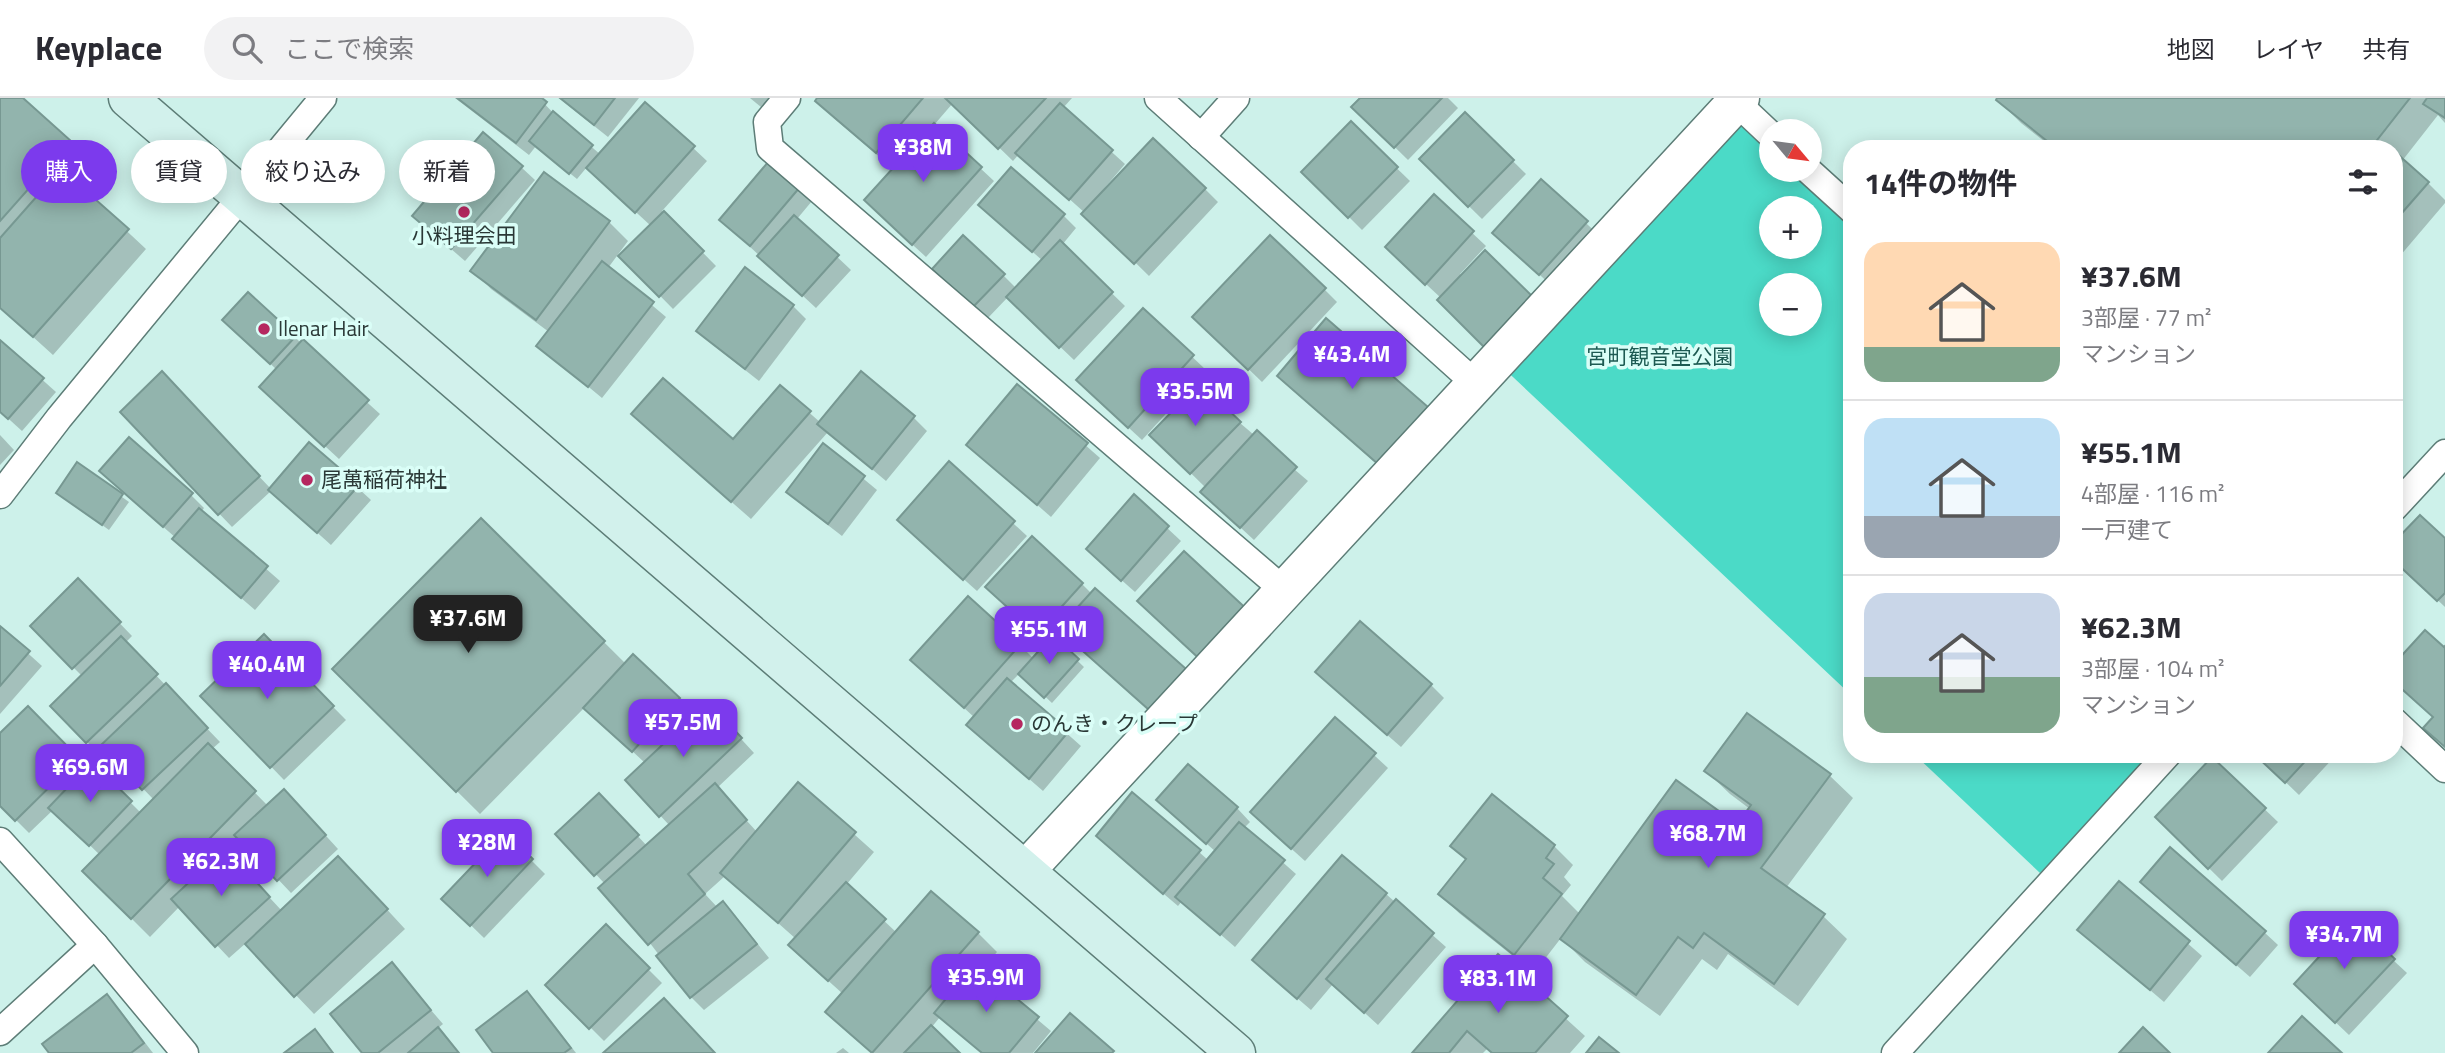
<!DOCTYPE html>
<html lang="ja">
<meta charset="utf-8">
<style>
:root{--surface:#fff;--page:#f2f2f3;--text:#2b2b33;--muted:#7c7c81;--line:#e1e1e2;--accent:#7c3aed}
body{margin:0;font-family:"Titillium Web","Noto Sans JP",sans-serif;background:var(--page);color:var(--text);height:100vh;display:flex;flex-direction:column;font-size:26px;white-space:nowrap}
*{box-sizing:border-box;margin:0}
p{font-size:23px;color:var(--muted)}
.icon{flex:none;width:38px;height:38px;fill:none;stroke:currentColor;stroke-width:2;stroke-linecap:round;stroke-linejoin:round}
.map{position:relative;flex:1;overflow:hidden}
.side{position:absolute;left:1843px;top:42px;width:560px;height:623px;display:flex;flex-direction:column;background:var(--surface);border-radius:28px;box-shadow:0 4px 18px #0003}
.side>*{flex:none}
.top-card{position:absolute;left:21px;top:42px;width:665px;height:63px;display:flex;gap:14px}
.needle{width:46px;rotate:119deg}
.tools{position:absolute;left:1759px;top:21px;display:grid;gap:14px}
.tools a{display:grid;place-items:center;width:63px;height:63px;border-radius:50%;background:var(--surface);box-shadow:0 4px 18px #0003;font-size:35px}
.price{position:absolute;translate:-50% -60px;padding:0 16px;border-radius:14px;background:var(--accent);color:#fff;font-size:23px;line-height:46px;filter:drop-shadow(0 2px 4px #0008)}
.price::after{content:'';position:absolute;left:50%;top:42px;width:21px;height:16px;margin-left:-10px;background:inherit;clip-path:polygon(0 0,100% 0,50% 100%)}
.price.on{background:#222;color:#fff}
ul{padding:0;list-style:none}
li{display:flex;align-items:center;gap:21px;height:175px;padding:0 21px}
li+li{border-top:2px solid var(--line)}
li span{display:grid;place-items:center;flex:none;width:196px;height:140px;border-radius:21px;color:#555}
li>.icon{margin-inline-start:auto}
span .icon{width:84px;height:84px;fill:#fffc;stroke-width:1}
li b{font-size:30px}
h2{display:flex;justify-content:space-between;align-items:center;height:84px;padding:0 21px;font-size:30px}
.chip{padding:0 24px;border-radius:32px;background:var(--surface);box-shadow:0 4px 18px #0003;font-size:24px;line-height:63px}
.chip.on{background:var(--accent);color:#fff}
header{display:flex;align-items:center;gap:42px;box-sizing:border-box;height:98px;padding:0 35px;background:var(--surface);border-bottom:2px solid var(--line)}
header strong{font-size:33px}
nav{display:flex;gap:38px;margin-inline-start:auto;font-size:24px}
.search{width:490px;height:63px;background:var(--page);display:flex;align-items:center;gap:18px;box-sizing:border-box;padding:0 24px;border-radius:38px;color:var(--muted);font-size:26px}
.map>svg:first-child{display:block}
</style>
<header>
<strong>Keyplace</strong>
<div class="search"><svg class="icon" aria-label="search" viewBox="0 0 24 24"><circle cx="10" cy="10" r="6"/><path d="M15 15l6 6"/></svg>ここで検索</div>
<nav><a>地図</a><a>レイヤ</a><a>共有</a></nav>
</header>
<div class="map">
<svg width="2445" height="955" viewBox="0 0 2445 955">
<rect width="100%" height="100%" fill="#cdf1ea"/>
<!-- green -->
<g fill="#4bdac7" fill-rule="evenodd">
<path d="M1736 4 1771 37V72H1808L1851 112V597L1497 264ZM1771 110H1810V149H1771ZM1771 187H1810V226H1771Z"/>
<polygon points="1914,656 2158,656 2040,775"/>
</g>
<!-- shadow -->
<g fill="#0003">
<polygon points="0,0 21,0 89,63 72,82 146,151 53,257 0,209"/>
<polygon points="455,0 539,0 558,20 601,57 646,6 707,63 662,113 716,168 673,211 621,158 651,128 587,69 577,81 536,48 529,57"/>
<polygon points="559,0 639,0 608,39"/>
<polygon points="750,0 786,0 772,18"/>
<polygon points="820,0 1072,0 1063,10 1125,66 1102,93 1104,95 1205,91 1218,104 1149,178 1085,115 1019,56 1013,63 953,5 934,27 994,83 926,159 879,116 894,71 836,22 817,3"/>
<polygon points="1362,0 1448,0 1458,10 1408,62 1354,9"/>
<polygon points="1999,0 2445,0 2445,25 2438,17 2402,63 2428,85 2445,102 2445,105 2394,165 2394,51 2054,51 2021,25 1998,2"/>
<polygon points="1465,16 1526,76 1482,121 1421,61"/>
<polygon points="1351,26 1410,83 1362,132 1304,74"/>
<polygon points="769,65 812,103 797,121 851,172 816,210 721,122"/>
<polygon points="521,69 535,82 465,163 428,131"/>
<polygon points="544,77 609,124 628,143 608,170 666,219 602,300 538,247 549,234 491,191 473,172"/>
<polygon points="1541,84 1600,138 1553,189 1508,148"/>
<polygon points="1434,99 1486,148 1460,176 1462,178 1441,200 1400,162"/>
<polygon points="1063,117 1076,130 1062,147 1125,208 1074,262 1008,199 986,222 934,171 1003,177 1016,190 1043,163 994,120"/>
<polygon points="746,171 793,208 806,221 759,283 712,246 698,233"/>
<polygon points="1324,191 1337,204 1262,284 1208,232"/>
<polygon points="248,197 380,316 339,361 275,302 277,272 238,235"/>
<polygon points="1143,212 1206,272 1142,342 1091,295"/>
<polygon points="0,244 56,294 22,333 0,313"/>
<polygon points="1279,278 1445,329 1397,384"/>
<polygon points="1018,288 1100,360 1051,419 969,347"/>
<polygon points="175,289 271,391 310,346 371,402 331,447 271,393 232,429 122,314"/>
<polygon points="780,289 821,325 913,319 927,333 886,383 828,334 751,421 652,334 733,344"/>
<polygon points="1240,325 1308,383 1254,442 1216,407 1206,390 1152,337"/>
<polygon points="0,337 14,352 0,367"/>
<polygon points="824,348 877,392 842,438 802,407 788,393"/>
<polygon points="949,366 1027,438 977,493 912,435"/>
<polygon points="77,367 129,404 109,432 58,395"/>
<polygon points="114,386 191,397 204,410 201,414 280,483 255,512 188,454 175,441 176,440"/>
<polygon points="1134,399 1181,443 1135,494 1101,464"/>
<polygon points="481,422 626,566 633,559 692,614 674,634 676,636 721,619 754,655 717,690 757,734 798,686 874,754 846,787 897,835 931,795 978,835 997,854 980,873 1051,933 1033,955 982,955 940,919 931,930 958,955 872,955 828,914 843,896 803,860 796,841 725,778 705,796 718,810 723,806 736,819 769,860 704,912 691,899 605,786 558,736 612,710 647,748 670,728 627,682 645,665 585,609 480,716 334,571"/>
<polygon points="2445,443 2445,509 2394,461 2394,447"/>
<polygon points="78,482 132,538 125,545 220,644 212,651 268,708 297,706 338,751 291,795 243,744 230,757 282,813 357,779 405,831 314,916 246,845 229,860 180,808 150,839 84,773 100,757 53,712 29,735 0,706 0,637 28,610 88,671 92,666 141,715 154,702 106,652 100,657 52,608 82,578 32,528"/>
<polygon points="1082,486 1092,496 1056,542 1084,569 1052,605 1020,575 1010,585 1081,648 1043,693 982,640 975,620 926,575 1020,547 1034,561 1048,545 1001,502"/>
<polygon points="0,530 42,568 0,616"/>
<polygon points="264,539 346,622 284,682 203,598"/>
<polygon points="1330,587 1431,587 1444,600 1401,649"/>
<polygon points="1335,621 1388,670 1305,763 1265,727"/>
<polygon points="2256,656 2337,656 2299,697"/>
<polygon points="2212,661 2278,724 2222,783 2157,719"/>
<polygon points="1188,668 1237,710 1250,724 1244,730 1296,776 1235,849 1182,803 1178,808 1111,751 1199,754 1208,762 1216,754 1172,715"/>
<polygon points="1706,673 1829,677 1853,700 1786,790 1823,818 1847,841 1798,908 1728,856 1717,872 1702,861 1660,918 1585,864 1561,840 1534,875 1459,815 1440,796 1467,763 1452,748 1554,748 1573,767 1564,779 1571,787 1562,798 1580,816 1738,729 1750,711 1730,696"/>
<polygon points="505,736 545,776 484,840 443,800"/>
<polygon points="2119,785 2202,858 2164,904 2080,832"/>
<polygon points="1386,796 1446,849 1378,927 1333,886 1311,912 1268,875"/>
<polygon points="2156,797 2264,834 2278,847 2250,879"/>
<polygon points="2353,825 2407,875 2349,937 2309,899"/>
<polygon points="606,829 662,885 604,943 548,887"/>
<polygon points="1498,859 1585,938 1570,955 1492,955 1487,951 1483,955 1414,955"/>
<polygon points="392,867 443,926 437,931 459,955 364,955"/>
<polygon points="526,895 540,908 576,955 495,955"/>
<polygon points="107,899 120,912 153,955 51,955"/>
<polygon points="843,950 849,955 836,955"/>
</g>
<!-- building -->
<g fill="#92b4ad" stroke="#779892" stroke-width="2">
<polygon points="0,0 23,0 71,43 0,123"/>
<polygon points="457,0 542,0 547,4 516,45"/>
<polygon points="560,0 615,0 594,27"/>
<polygon points="817,0 923,0 876,55 815,3"/>
<polygon points="945,0 1046,0 998,51"/>
<polygon points="1360,0 1442,0 1394,50 1351,9"/>
<polygon points="1997,0 2410,0 2370,51 2057,51 1996,2"/>
<polygon points="2427,0 2445,0 2445,20 2423,6"/>
<polygon points="645,4 695,48 635,115 586,70"/>
<polygon points="1060,5 1113,52 1069,102 1015,55"/>
<polygon points="553,13 593,47 569,76 529,43"/>
<polygon points="1465,14 1514,62 1468,109 1419,61"/>
<polygon points="1351,23 1398,69 1348,120 1301,74"/>
<polygon points="934,25 982,69 912,147 864,102"/>
<polygon points="483,34 523,68 451,151 412,118"/>
<polygon points="1153,40 1206,90 1134,166 1081,116"/>
<polygon points="2394,53 2429,84 2394,124"/>
<polygon points="769,63 800,89 750,148 719,122"/>
<polygon points="1011,69 1065,116 1032,154 978,107"/>
<polygon points="61,71 129,131 33,239 0,210 0,140"/>
<polygon points="544,74 610,123 536,222 470,173"/>
<polygon points="1541,81 1588,123 1539,177 1492,135"/>
<polygon points="1434,96 1474,133 1425,187 1385,149"/>
<polygon points="664,113 704,153 659,199 618,158"/>
<polygon points="794,117 839,157 802,198 757,158"/>
<polygon points="963,137 1005,176 972,210 932,171"/>
<polygon points="1270,137 1326,190 1248,272 1192,219"/>
<polygon points="1060,142 1113,194 1059,250 1006,199"/>
<polygon points="1485,152 1534,200 1485,250 1437,202"/>
<polygon points="602,163 654,204 588,289 536,248"/>
<polygon points="745,169 794,207 745,271 696,233"/>
<polygon points="248,194 296,238 270,266 222,222"/>
<polygon points="1143,210 1194,257 1128,330 1076,282"/>
<polygon points="1326,220 1428,309 1378,366 1277,278"/>
<polygon points="303,241 369,302 324,349 259,289"/>
<polygon points="0,242 44,280 8,321 0,314"/>
<polygon points="162,273 260,378 218,417 120,314"/>
<polygon points="861,273 915,318 872,371 817,326"/>
<polygon points="663,280 733,341 780,287 811,313 731,404 631,316"/>
<polygon points="1200,285 1241,324 1190,376 1149,337"/>
<polygon points="1017,286 1088,345 1037,407 966,347"/>
<polygon points="1257,332 1297,369 1240,430 1200,394"/>
<polygon points="129,339 193,395 163,429 99,373"/>
<polygon points="309,344 359,387 317,435 268,392"/>
<polygon points="823,345 865,378 828,426 786,394"/>
<polygon points="949,363 1015,423 963,482 897,422"/>
<polygon points="77,364 123,396 102,427 56,395"/>
<polygon points="1134,396 1169,428 1121,483 1086,451"/>
<polygon points="199,410 268,468 241,500 172,441"/>
<polygon points="2420,417 2445,440 2445,495 2437,503 2394,463 2394,444"/>
<polygon points="481,420 605,543 456,694 332,571"/>
<polygon points="1032,438 1083,485 1037,536 985,489"/>
<polygon points="1184,453 1252,516 1205,566 1137,503"/>
<polygon points="78,480 121,524 72,571 30,528"/>
<polygon points="1095,490 1194,578 1157,619 1058,531"/>
<polygon points="968,498 1021,546 964,610 910,562"/>
<polygon points="1360,523 1432,586 1387,637 1315,574"/>
<polygon points="0,528 30,553 0,588"/>
<polygon points="2425,532 2444,549 2445,548 2445,649 2423,630 2433,619 2394,584 2394,566"/>
<polygon points="264,536 334,608 270,670 200,598"/>
<polygon points="1053,537 1079,561 1044,600 1018,576"/>
<polygon points="121,538 158,576 86,645 50,608"/>
<polygon points="633,556 680,600 632,654 583,610"/>
<polygon points="1007,580 1069,633 1029,681 966,627"/>
<polygon points="166,585 208,630 142,692 100,648"/>
<polygon points="708,604 742,640 659,719 625,682"/>
<polygon points="28,608 79,660 15,723 0,708 0,635"/>
<polygon points="1747,615 1831,676 1761,770 1825,816 1774,886 1704,835 1693,850 1678,839 1636,897 1560,841 1676,682 1737,726 1751,707 1704,673"/>
<polygon points="1335,619 1376,655 1291,751 1250,714"/>
<polygon points="208,645 256,693 131,821 82,773"/>
<polygon points="2254,656 2312,656 2285,685"/>
<polygon points="2212,659 2266,710 2208,771 2155,719"/>
<polygon points="92,664 132,703 89,748 48,710"/>
<polygon points="1188,666 1238,709 1206,746 1156,702"/>
<polygon points="798,684 856,734 778,825 720,775"/>
<polygon points="715,685 747,722 688,776 705,796 648,847 598,790"/>
<polygon points="284,691 326,737 277,783 234,737"/>
<polygon points="1132,694 1201,752 1163,796 1096,738"/>
<polygon points="599,695 639,737 594,778 555,736"/>
<polygon points="1492,696 1555,747 1546,760 1554,766 1543,780 1562,796 1514,857 1438,796 1466,761 1450,748"/>
<polygon points="1239,724 1285,762 1220,837 1175,799"/>
<polygon points="505,734 533,761 470,828 441,801"/>
<polygon points="2170,749 2266,833 2236,867 2140,784"/>
<polygon points="226,750 270,799 215,849 171,801"/>
<polygon points="1342,757 1387,795 1297,901 1252,862"/>
<polygon points="338,758 388,811 294,899 245,846"/>
<polygon points="2119,783 2190,843 2150,892 2077,832"/>
<polygon points="846,784 886,821 828,883 788,847"/>
<polygon points="931,793 979,834 872,955 825,914"/>
<polygon points="1396,801 1434,835 1364,915 1326,881"/>
<polygon points="723,803 757,846 690,900 656,858"/>
<polygon points="2353,822 2395,861 2335,925 2294,886"/>
<polygon points="606,826 650,870 589,931 545,887"/>
<polygon points="1498,856 1568,918 1535,955 1492,955 1467,933 1449,955 1412,955"/>
<polygon points="392,864 431,912 378,955 362,955 330,916"/>
<polygon points="975,866 1039,919 1009,955 982,955 934,915"/>
<polygon points="527,893 571,950 564,955 493,955 476,932"/>
<polygon points="107,896 144,945 131,955 49,955 42,946"/>
<polygon points="664,900 715,955 603,955"/>
<polygon points="1070,915 1114,953 1112,955 1035,955"/>
<polygon points="2302,918 2342,955 2268,955"/>
<polygon points="931,927 960,955 904,955"/>
<polygon points="438,929 459,955 408,955"/>
<polygon points="2143,929 2170,955 2119,955"/>
<polygon points="315,931 333,955 284,955"/>
<polygon points="1599,939 1619,955 1586,955"/>
</g>
<g fill="none" stroke-linecap="round" stroke-linejoin="round">
<defs>
<g id="lane">
<polyline points="787,0 767,24 770,50 1286,494"/>
<polyline points="1158,0 1476,286"/>
<polyline points="1736,4 1771,37"/>
<polyline points="1201,39 1236,0"/>
<polyline points="1808,72 1852,112"/>
<polyline points="0,397 59,320 323,0"/>
<polyline points="2394,410 2445,355"/>
<polyline points="2394,623 2445,671"/>
<polyline points="0,743 95,847 185,955"/>
<polyline points="0,934 95,847"/>
<polyline points="1895,955 2168,656"/>
</g>
<polyline id="street" points="1026,772 1740,0"/>
<polyline id="secondary" points="128,0 1236,955"/>
</defs>
<!-- lane casing -->
<use href="#lane" stroke="#5d7d77" stroke-width="29"/>
<!-- street casing -->
<use href="#street" stroke="#5d7d77" stroke-width="41"/>
<!-- secondary casing -->
<use href="#secondary" stroke="#5d7d77" stroke-width="41"/>
<!-- lane -->
<use href="#lane" stroke="#fff" stroke-width="26"/>
<!-- street -->
<use href="#street" stroke="#fff" stroke-width="38"/>
<!-- secondary -->
<use href="#secondary" stroke="#d2f1ec" stroke-width="38"/>
</g>
<!-- markers -->
<g fill="#b52860" stroke="#dafef7" stroke-width="2.5">
<circle cx="464" cy="114" r="7"/>
<circle cx="264" cy="231" r="7"/>
<circle cx="307" cy="382" r="7"/>
<circle cx="1017" cy="626" r="7"/>
</g>
<g text-anchor="middle" stroke-width="7" stroke-linejoin="round" paint-order="stroke">
<!-- poi labels -->
<g font-size="21" fill="#2a3836" stroke="#dafef7" text-anchor="start">
<text x="464" y="145" text-anchor="middle">小料理会田</text>
<text x="278" y="238">Ilenar Hair</text>
<text x="321" y="389">尾萬稲荷神社</text>
<text x="1031" y="633">のんき・クレープ</text>
</g>
<!-- park labels -->
<g font-size="21" fill="#1d5a52" stroke="#dafef7">
<text x="1660" y="266">宮町観音堂公園</text>
</g>
</g>
</svg>
<div class="tools">
<a><svg class="needle" viewBox="-14 -14 28 28"><path d="M0-13l5 13h-10z" fill="#e53935"/><path d="M0 13l5-13h-10z" fill="#7c7c81"/></svg></a>
<a>+</a>
<a>−</a>
</div>
<b class="price" style="left:923px;top:86px">¥38M</b>
<b class="price" style="left:1352px;top:293px">¥43.4M</b>
<b class="price" style="left:1195px;top:330px">¥35.5M</b>
<b class="price on" style="left:468px;top:557px">¥37.6M</b>
<b class="price" style="left:1049px;top:568px">¥55.1M</b>
<b class="price" style="left:267px;top:603px">¥40.4M</b>
<b class="price" style="left:683px;top:661px">¥57.5M</b>
<b class="price" style="left:90px;top:706px">¥69.6M</b>
<b class="price" style="left:1708px;top:772px">¥68.7M</b>
<b class="price" style="left:487px;top:781px">¥28M</b>
<b class="price" style="left:221px;top:800px">¥62.3M</b>
<b class="price" style="left:2344px;top:873px">¥34.7M</b>
<b class="price" style="left:986px;top:916px">¥35.9M</b>
<b class="price" style="left:1498px;top:917px">¥83.1M</b>
<div class="top-card">
<a class="chip on">購入</a>
<a class="chip">賃貸</a>
<a class="chip">絞り込み</a>
<a class="chip">新着</a>
</div>
<section class="side">
<h2>14件の物件<svg class="icon" aria-label="filters" viewBox="0 0 24 24"><path d="M4 7h16M4 17h16"/><circle cx="9" cy="7" r="2"/><circle cx="15" cy="17" r="2"/></svg></h2>
<ul>
<li><span style="background:linear-gradient(#ffd9b3 75%,#7fa58c 0)"><svg class="icon" aria-label="home" viewBox="0 0 24 24"><path d="M3 11l9-7 9 7M6 9v11h12V9"/></svg></span><div><b>¥37.6M</b><p>3部屋 · 77 m²</p><p>マンション</p></div></li>
<li><span style="background:linear-gradient(#bfe0f5 70%,#9aa5b1 0)"><svg class="icon" aria-label="home" viewBox="0 0 24 24"><path d="M3 11l9-7 9 7M6 9v11h12V9"/></svg></span><div><b>¥55.1M</b><p>4部屋 · 116 m²</p><p>一戸建て</p></div></li>
<li><span style="background:linear-gradient(#c9d6e8 60%,#7fa58c 0)"><svg class="icon" aria-label="home" viewBox="0 0 24 24"><path d="M3 11l9-7 9 7M6 9v11h12V9"/></svg></span><div><b>¥62.3M</b><p>3部屋 · 104 m²</p><p>マンション</p></div></li>
</ul>
</section>
</div>
